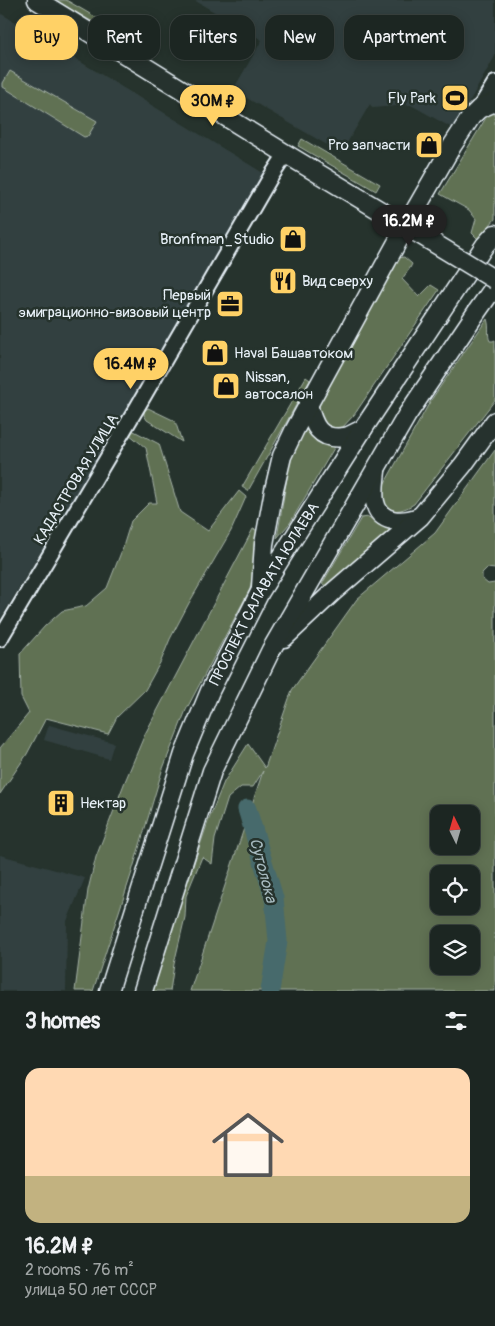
<!DOCTYPE html>
<meta charset="utf-8">
<style>
:root{--surface:#1c2622;--page:#29322f;--text:#f1f3f6;--muted:#a0a5a5;--line:#3a4340;--accent:#ffd166}
body{margin:0;font-family:Pangolin,sans-serif;background:var(--page);color:var(--text);height:100vh;display:flex;flex-direction:column;font-size:19px;white-space:nowrap}
*{box-sizing:border-box;margin:0}
p{font-size:16px;color:var(--muted)}
.icon{flex:none;width:28px;height:28px;fill:none;stroke:currentColor;stroke-width:2;stroke-linecap:round;stroke-linejoin:round}
.map{position:relative;height:991px;overflow:hidden}
.panel{display:flex;flex-direction:column;background:var(--surface);flex:1}
.panel>*{flex:none}
.hud{position:absolute;left:15px;top:15px;width:465px;height:45px;display:flex;gap:10px}
.needle{width:32px;rotate:355deg}
.tools{position:absolute;left:430px;top:805px;display:grid;gap:10px}
.tools a{display:grid;place-items:center;width:50px;height:50px;border-radius:10px;background:var(--surface);box-shadow:0 2px 12px #0003,0 0 0 1px var(--line);font-size:25px}
.price{position:absolute;translate:-50% -42px;padding:0 11px;border-radius:18px;background:var(--accent);color:#111;font-size:16px;line-height:32px;filter:drop-shadow(0 1px 2px #0008)}
.price::after{content:'';position:absolute;left:50%;top:30px;width:15px;height:11px;margin-left:-8px;background:inherit;clip-path:polygon(0 0,100% 0,50% 100%)}
.price.selected{background:#222;color:#fff}
ul{padding:0;list-style:none}
li{display:grid;align-content:center;gap:10px;height:265px;padding:0 25px}
li span{display:grid;place-items:center;height:155px;border-radius:15px;color:#555}
li>.icon{margin-inline-start:auto}
span .icon{width:90px;height:90px;fill:#fffc;stroke-width:1}
li b{font-size:21px}
h2{display:flex;justify-content:space-between;align-items:center;height:60px;padding:0 25px;font-size:21px}
.chip{padding:0 18px;border-radius:15px;background:var(--surface);box-shadow:0 2px 12px #0003,0 0 0 1px var(--line);font-size:18px;line-height:45px}
.chip.selected{background:var(--accent);color:#111}
.map>svg:first-child{display:block}
</style>
<div class="map">
<svg width="495" height="991" viewBox="0 0 495 991">
<rect width="100%" height="100%" fill="#26332d"/>
<filter id="ink" filterUnits="userSpaceOnUse"><feTurbulence type="fractalNoise" baseFrequency=".02" numOctaves="2"/><feDisplacementMap in="SourceGraphic" scale="10" xChannelSelector="R" yChannelSelector="G"/><feConvolveMatrix kernelMatrix="1 2 1 2 8 2 1 2 1" color-interpolation-filters="sRGB"/></filter>
<g filter="url(#ink)">
<!-- built -->
<g fill="#334140">
<polygon points="194,0 495,0 495,56 454,129 411,105 372,108 370,104 341,153 233,90 262,40"/>
<polygon points="0,13 268,176 0,619"/>
<polygon points="49,725 114,743 109,759 44,740"/>
<polygon points="0,855 85,878 67,921 66,991 0,991"/>
</g>
<!-- green -->
<g fill="#607153" stroke="#a4b1a6" fill-rule="evenodd">
<polygon points="55,0 66,0 109,25 107,29 105,29"/>
<polygon points="10,71 97,121 88,136 84,137 3,87 3,83"/>
<polygon points="495,108 495,219 478,239 472,233 476,219 469,210 440,194 487,116"/>
<polygon points="302,139 380,184 376,191 298,146"/>
<polygon points="404,257 412,264 410,268 402,279 419,297 431,285 439,290 354,415 341,429 327,428 317,421 313,403 398,258"/>
<path d="M487 319C490 327 487 336 490 341H493L495 340V400L414 504C404 510 396 513 385 508L381 490 431 400Z"/>
<polygon points="306,377 310,380 248,491 242,487"/>
<polygon points="148,408 175,421 182,442 147,420 144,415 144,411"/>
<polygon points="307,426 337,443 290,523 277,538 289,465 293,451"/>
<polygon points="130,429 159,444 180,512 208,531 239,491 246,497 231,531 189,603 170,639 161,661 145,690 117,717 108,734 46,718 27,754 0,794 0,748 29,713 21,697 20,654 45,626 62,611 86,606 107,588 122,550 131,521 149,503 157,503 146,448 129,434"/>
<path d="M495 450V569L487 568 482 573V579L488 584 495 583V991H190L263 771 253 787H241L228 798 215 839 212 864 202 857 186 896 185 917 174 964 170 991H153L173 924 209 819 224 782 248 744 265 768 292 690 357 599 435 533ZM439 814H471V846H439ZM439 874H471V906H439ZM439 934H471V966H439Z"/>
<path d="M369 517C375 523 379 527 389 527L391 533 326 586 322 584 361 518Z"/>
<polygon points="253,529 259,531 260,540 250,589 186,710 162,771 131,875 93,991 75,991 88,890 96,857 124,784 145,734"/>
</g>
<g fill="none" stroke-linecap="round" stroke-linejoin="round">
<!-- river -->
<polyline stroke="#476a6c" stroke-width="19" points="247,809 274,898 278,941 270,991"/>
<defs>
<g id="minor">
<polyline points="479,109 495,83"/>
<polyline points="0,639 135,411 270,178 286,154"/>
</g>
<g id="major">
<polyline points="37,0 286,154 429,240"/>
<path d="M308 404C313 425 319 441 345 437 351 436 357 431 363 429"/>
<path d="M376 471C375 481 373 492 375 502 379 524 403 523 419 517"/>
<polyline points="261,587 264,544 274,490 282,456 294,431 406,226 452,146 471,117 479,109 495,102"/>
<polyline points="284,638 333,592 420,517 463,465 495,421"/>
<path id="s1" d="M109 991 184 754 210 691 260 592 286 550 363 429 485 245 495 234"/>
<polyline points="143,991 212,771 271,650 407,415 478,310 495,286"/>
</g>
</defs>
<!-- minor casing -->
<use href="#minor" stroke="#e8f1f8" stroke-width="18"/>
<!-- major casing -->
<use href="#major" stroke="#e8f1f8" stroke-width="21"/>
<!-- minor -->
<use href="#minor" stroke="#26332d" stroke-width="14"/>
<!-- major -->
<use href="#major" stroke="#26332d" stroke-width="18"/>
<defs>
<polyline id="major-bridge" points="429,240 495,280"/>
</defs>
<!-- major-bridge casing -->
<use href="#major-bridge" stroke="#e8f1f8" stroke-width="21" stroke-linecap="butt"/>
<!-- major-bridge -->
<use href="#major-bridge" stroke="#26332d" stroke-width="18"/>
</g>
</g>
<!-- icons -->
<defs>
<symbol id="stadium-square" viewBox="-11 -11 22 22"><rect x="-9" y="-9" width="18" height="18" rx="4" fill="#ffd166" stroke="#26332d"/><path d="M0-5a6.5 5 0 1 0 0 10a6.5 5 0 1 0 0-10ZM-3.5-1.8h7v3.6h-7Z" fill="#111"/></symbol>
<symbol id="shop-square" viewBox="-11 -11 22 22"><rect x="-9" y="-9" width="18" height="18" rx="4" fill="#ffd166" stroke="#26332d"/><path d="M-5-2.5h2.3a2.7 3.5 0 0 1 5.4 0H5L5.5 6h-11ZM-1.5-2.5h3a1.5 2.3 0 0 0-3 0Z" fill="#111"/></symbol>
<symbol id="restaurant-square" viewBox="-11 -11 22 22"><rect x="-9" y="-9" width="18" height="18" rx="4" fill="#ffd166" stroke="#26332d"/><path d="M-5-6h1v4h1v-4h1v4h1v-4h1v5L-1.5 .5V6h-2V.5L-5-1ZM5-6V6H3V1.5H1.5Q1.5-4 5-6Z" fill="#111"/></symbol>
<symbol id="office-square" viewBox="-11 -11 22 22"><rect x="-9" y="-9" width="18" height="18" rx="4" fill="#ffd166" stroke="#26332d"/><path d="M-6-3h4V-5.5h4V-3h4V5H-6ZM-1-4.5V-3h2v-1.5ZM-6 0V1H6V0Z" fill="#111"/></symbol>
<symbol id="building-square" viewBox="-11 -11 22 22"><rect x="-9" y="-9" width="18" height="18" rx="4" fill="#ffd166" stroke="#26332d"/><path d="M-4-6H4V6H1V3H-1V6H-4ZM-2.5-4.3h1.7v1.8h-1.7ZM.8-4.3h1.7v1.8H.8ZM-2.5-1h1.7V.8h-1.7ZM.8-1h1.7V.8H.8Z" fill="#111"/></symbol>
</defs>
<g fill-rule="evenodd">
<use href="#stadium-square" x="439" y="82" width="32" height="32"/>
<use href="#shop-square" x="413" y="129" width="32" height="32"/>
<use href="#shop-square" x="277" y="223" width="32" height="32"/>
<use href="#restaurant-square" x="267" y="265" width="32" height="32"/>
<use href="#office-square" x="214" y="288" width="32" height="32"/>
<use href="#shop-square" x="199" y="337" width="32" height="32"/>
<use href="#shop-square" x="210" y="370" width="32" height="32"/>
<use href="#building-square" x="45" y="787" width="32" height="32"/>
</g>
<g text-anchor="middle" stroke-width="5" stroke-linejoin="round" paint-order="stroke">
<!-- poi labels -->
<g font-size="15" fill="#e8f1f8" stroke="#26332d" text-anchor="end">
<text x="436" y="103">Fly Park</text>
<text x="410" y="150">Pro запчасти</text>
<text x="274" y="244">Bronfman_Studio</text>
<text x="302" y="286" text-anchor="start">Вид сверху</text>
<text x="211" y="300">Первый<tspan x="211" dy="17">эмиграционно-визовый центр</tspan></text>
<text x="234" y="358" text-anchor="start">Haval Башавтоком</text>
<text x="245" y="382" text-anchor="start">Nissan,<tspan x="245" dy="17">автосалон</tspan></text>
<text x="80" y="808" text-anchor="start">Нектар</text>
</g>
<!-- street labels -->
<g font-size="15" fill="#e8f1f8" stroke="#26332d">
<text transform="translate(76 479) rotate(-59)" y="5">КАДАСТРОВАЯ УЛИЦА</text>
<text dy="5" stroke="none"><textPath href="#s1" startOffset="428">ПРОСПЕКТ САЛАВАТА ЮЛАЕВА</textPath></text>
</g>
<!-- water labels -->
<g font-size="16" font-style="italic" fill="#a8bbc0" stroke="#26332d">
<text transform="translate(264 870) rotate(75)" y="6">Сутолока</text>
</g>
</g>
</svg>
<div class="tools">
<a><svg class="needle" viewBox="-14 -14 28 28"><path d="M0-13l5 13h-10z" fill="#e53935"/><path d="M0 13l5-13h-10z" fill="#a0a5a5"/></svg></a>
<a><svg class="icon" aria-label="locate" viewBox="0 0 24 24"><circle cx="12" cy="12" r="6"/><path d="M12 2v4M12 18v4M2 12h4M18 12h4"/></svg></a>
<a><svg class="icon" aria-label="layers" viewBox="0 0 24 24"><path d="M12 4l9 5-9 5-9-5zM3 14l9 5 9-5"/></svg></a>
</div>
<b class="price" style="left:213px;top:127px">30M ₽</b>
<b class="price selected" style="left:409px;top:247px">16.2M ₽</b>
<b class="price" style="left:131px;top:390px">16.4M ₽</b>
<div class="hud">
<a class="chip selected">Buy</a>
<a class="chip">Rent</a>
<a class="chip">Filters</a>
<a class="chip">New</a>
<a class="chip">Apartment</a>
</div>
</div>
<section class="panel">
<h2>3 homes<svg class="icon" aria-label="filters" viewBox="0 0 24 24"><path d="M4 7h16M4 17h16"/><circle cx="9" cy="7" r="2"/><circle cx="15" cy="17" r="2"/></svg></h2>
<ul>
<li><span style="background:linear-gradient(#ffd9b3 70%,#c2b280 0)"><svg class="icon" aria-label="home" viewBox="0 0 24 24"><path d="M3 11l9-7 9 7M6 9v11h12V9"/></svg></span><div><b>16.2M ₽</b><p>2 rooms · 76 m²</p><p>улица 50 лет СССР</p></div></li>
</ul>
</section>
